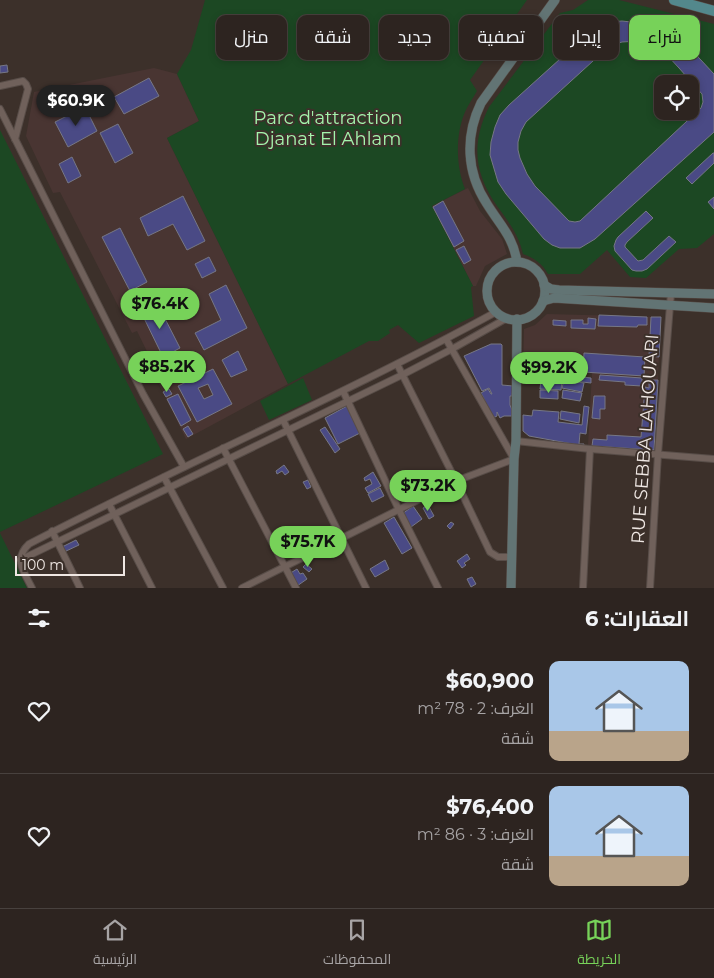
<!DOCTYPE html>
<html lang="ar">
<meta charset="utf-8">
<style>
:root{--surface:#2d2420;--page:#352c29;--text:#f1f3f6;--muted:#a7a4a5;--line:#48413e;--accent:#77d259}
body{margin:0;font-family:Montserrat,Cairo,sans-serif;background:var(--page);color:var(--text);direction:rtl;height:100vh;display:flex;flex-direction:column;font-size:19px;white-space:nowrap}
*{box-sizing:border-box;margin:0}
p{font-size:16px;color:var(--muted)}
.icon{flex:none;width:28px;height:28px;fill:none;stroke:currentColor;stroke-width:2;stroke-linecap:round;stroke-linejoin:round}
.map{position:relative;height:588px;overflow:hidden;direction:ltr}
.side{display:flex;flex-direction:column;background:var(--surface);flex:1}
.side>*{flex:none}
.top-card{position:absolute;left:15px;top:15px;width:685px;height:45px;direction:rtl;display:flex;gap:10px}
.fabs{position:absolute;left:654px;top:75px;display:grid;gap:10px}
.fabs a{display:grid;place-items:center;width:45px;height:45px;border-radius:10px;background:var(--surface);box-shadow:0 2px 8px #0003,0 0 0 1px var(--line);font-size:25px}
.scale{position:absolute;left:15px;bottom:12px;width:110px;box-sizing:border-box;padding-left:5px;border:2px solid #efe7e3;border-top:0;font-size:14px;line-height:18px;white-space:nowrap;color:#efe7e3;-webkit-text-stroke:4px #3c302a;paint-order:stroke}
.price{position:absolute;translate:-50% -42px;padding:0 11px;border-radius:18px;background:var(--accent);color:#111;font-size:16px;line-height:32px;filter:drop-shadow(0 1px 2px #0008)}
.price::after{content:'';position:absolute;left:50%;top:30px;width:15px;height:11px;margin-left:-8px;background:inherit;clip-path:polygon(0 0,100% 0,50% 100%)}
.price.active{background:#222;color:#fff}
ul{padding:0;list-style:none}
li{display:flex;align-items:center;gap:15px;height:125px;padding:0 25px}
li+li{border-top:1px solid var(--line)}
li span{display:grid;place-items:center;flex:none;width:140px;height:100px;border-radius:10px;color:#555}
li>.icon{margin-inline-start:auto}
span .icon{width:60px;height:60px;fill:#fffc;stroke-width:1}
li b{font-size:21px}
h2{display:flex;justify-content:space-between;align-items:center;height:60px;padding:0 25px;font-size:21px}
.tag{padding:0 18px;border-radius:10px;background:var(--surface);box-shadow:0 2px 8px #0003,0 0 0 1px var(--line);font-size:18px;line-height:45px}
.tag.active{background:var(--accent);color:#111}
.dock{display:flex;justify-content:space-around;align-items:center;height:70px;border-top:1px solid var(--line);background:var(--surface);font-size:14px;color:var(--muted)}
.dock a{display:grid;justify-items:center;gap:2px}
.dock .active{color:var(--accent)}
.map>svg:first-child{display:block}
</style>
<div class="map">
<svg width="714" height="588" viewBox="0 0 714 588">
<rect width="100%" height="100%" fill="#3c302a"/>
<!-- education -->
<g fill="#493532">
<polygon points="154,68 177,74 199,121 167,138 288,384 186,439 155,376 158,374 137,331 132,333 60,192 53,193 26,136 34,92"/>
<polygon points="468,188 480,211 502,239 507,254 485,266 476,286 473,286 432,206"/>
<polygon points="547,314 661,317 654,450 588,446 592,373 523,368 524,329 535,325"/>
</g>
<!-- green -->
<g fill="#1c4823" fill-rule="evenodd">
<path d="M205 0H527L470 80 477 91C473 98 468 105 465 112 455 135 456 167 465 189L432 206 473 286 471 287 474 316 419 343 398 325 389 330 390 333 378 341H369L288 384 167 138 199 121 177 74 191 50Z"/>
<path d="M588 0H619L714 24V234L697 248 679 249 646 278 630 277 607 250 580 274H548C542 263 534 258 523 254 519 235 508 221 497 206 474 173 471 143 489 107L560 13 573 10ZM662 84H690V111H662Z"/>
<polygon points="0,130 163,454 0,532"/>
<polygon points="303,378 312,400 269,420 260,401"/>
<polygon points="0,533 27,588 0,588"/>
</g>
<!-- building -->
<g fill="#4a4a85" stroke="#767785" fill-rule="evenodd">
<path d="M622 21 640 23 663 28 674 33 686 44 714 74V132L595 239 580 248H560L552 245 544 239 506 194 498 182 490 155 491 142 495 127 500 115 509 105 591 31 611 22ZM639 41 656 47 667 55 679 68 702 94 703 102 701 108 580 221 575 222 569 221 535 186 527 174 520 158 518 150V142L521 131 526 122 604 51 613 45 622 42Z"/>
<polygon points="7,65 8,72 0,73 0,66"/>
<polygon points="149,78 159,96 124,114 114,97"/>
<polygon points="85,107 97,131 68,147 55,122"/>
<polygon points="118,124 133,153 115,163 100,133"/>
<polygon points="713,153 714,153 714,163 692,184 686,178"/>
<polygon points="72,157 81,176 68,183 59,164"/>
<polygon points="183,196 205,241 187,250 173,224 148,236 140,218"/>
<polygon points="714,197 714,209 708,202"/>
<polygon points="443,201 464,241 454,247 433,207"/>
<polygon points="646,211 653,218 627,242 625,245 625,247 638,261 643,260 669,236 676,242 647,269 642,271 636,271 632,270 615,251 614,246 616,240 618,237"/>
<polygon points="120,228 147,282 130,291 102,237"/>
<polygon points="464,246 471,260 464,264 456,250"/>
<polygon points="209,257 216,271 202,278 195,264"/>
<polygon points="226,285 247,328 204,350 195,333 221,320 209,294"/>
<polygon points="157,303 180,348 163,357 141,312"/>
<polygon points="599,315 647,317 647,325 638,325 637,327 598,326"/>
<polygon points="651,317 661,317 659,357 649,356"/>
<polygon points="588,318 596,319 595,329 571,328 571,320 583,320 583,324 588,324"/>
<polygon points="553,320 566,321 566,326 553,325"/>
<polygon points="491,344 501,344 502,345 502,385 513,386 512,396 510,396 510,405 512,410 512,416 504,416 500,418 497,412 497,416 493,418 481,393 488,389 491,394 492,394 489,388 482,391 464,356"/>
<polygon points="238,351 247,370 231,377 222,360"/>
<polygon points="584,353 645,357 644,376 583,372"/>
<polygon points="541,357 576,360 575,372 540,369"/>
<path d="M213 369 232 404 197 422 178 386ZM208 384 213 395 204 399 198 388Z"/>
<polygon points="539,372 591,378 591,383 539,377"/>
<polygon points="600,375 642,378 642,386 625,385 625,382 599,380"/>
<polygon points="541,380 562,381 561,390 540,389"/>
<polygon points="564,380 584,383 582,392 562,388"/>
<polygon points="649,380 658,380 654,450 592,446 593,439 607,440 607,435 641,437 645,387 649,388"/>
<polygon points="169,389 172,394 166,397 163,392"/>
<polygon points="540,390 558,391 558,399 540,398"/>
<polygon points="563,390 582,393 580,401 562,398"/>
<polygon points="178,394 191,420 181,426 167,399"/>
<polygon points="594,396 605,396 605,409 600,409 600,419 592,418"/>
<polygon points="347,406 360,433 338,444 325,418"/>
<polygon points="584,406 589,407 586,434 580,433 579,444 584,444 583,450 578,445 529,436 523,431 523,415 532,416 533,410 559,412 558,422 582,425"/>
<polygon points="561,411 580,414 579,423 560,419"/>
<polygon points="188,426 193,434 188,437 183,429"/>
<polygon points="325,427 340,449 335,453 320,430"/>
<polygon points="284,465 289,472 285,475 282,471 277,474 276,471"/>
<polygon points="373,472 381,486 368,493 365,488 372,484 370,479 365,481 364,478"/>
<polygon points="394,479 403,492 396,496 387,483"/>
<polygon points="308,480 311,487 307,489 303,482"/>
<polygon points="414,486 423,498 420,500 416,494 414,496 410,489"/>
<polygon points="380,488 384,496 372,502 368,494"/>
<polygon points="428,505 434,516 429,519 423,508"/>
<polygon points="413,506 422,519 411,527 402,514"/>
<polygon points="394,517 412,548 402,554 384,523"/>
<polygon points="451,522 454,524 450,529 447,526"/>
<polygon points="76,540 79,545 64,552 62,547"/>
<polygon points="467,554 470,559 464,563 466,565 462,568 457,561"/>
<polygon points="385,560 389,569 375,577 370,569"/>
<polygon points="306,564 312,569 309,572 303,567"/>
<polygon points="297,569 300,574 303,573 307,579 297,586 289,574"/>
<polygon points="472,577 476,584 471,587 467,579"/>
</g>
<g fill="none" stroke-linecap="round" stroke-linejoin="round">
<defs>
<g id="street">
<polyline points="0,86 23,81 26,84 28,89 15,139"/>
<polyline points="0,109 143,394 184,467"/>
<polyline points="397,364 456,481 490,552 498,557 512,557"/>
<polyline points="343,391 399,510 438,588"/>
<polyline points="283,420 366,588"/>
<polyline points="516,441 590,449 714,459"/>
<polyline points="223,448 296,588"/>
<polyline points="164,477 223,588"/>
<polyline points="109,504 152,588"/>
<polyline points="52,531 80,588"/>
<polyline points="20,560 402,375 452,349 507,318"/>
<path d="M32 588C24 572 13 559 29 544 183 464 344 395 496 312"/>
<polyline points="242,588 456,481 514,459 446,339"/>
<polyline points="583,588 590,449"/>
<polyline points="650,588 658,454 671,293"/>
</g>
<g id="secondary">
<path d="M517 262C513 236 500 225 487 204 466 172 465 136 481 103L555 0"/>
<circle cx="516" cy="291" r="29"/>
<polyline points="544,285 551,289 559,290 714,294"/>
<polyline points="543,301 554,298 714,308"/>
<polyline points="511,588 514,459 516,441 517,319"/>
</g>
<polyline id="primary" points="674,0 714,11"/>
</defs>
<!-- street casing -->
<use href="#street" stroke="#584d48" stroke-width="8"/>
<!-- secondary casing -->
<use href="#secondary" stroke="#584d48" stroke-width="10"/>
<!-- primary casing -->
<use href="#primary" stroke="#584d48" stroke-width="11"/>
<!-- street -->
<use href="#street" stroke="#70615b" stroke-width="6"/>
<!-- secondary -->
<use href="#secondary" stroke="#627474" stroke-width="9"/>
<!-- primary -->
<use href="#primary" stroke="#53888c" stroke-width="10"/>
</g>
<g text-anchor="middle" stroke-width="4" stroke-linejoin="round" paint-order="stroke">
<!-- park labels -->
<g font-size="18" fill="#a4f4ac" stroke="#3c302a">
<text x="328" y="124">Parc d'attraction<tspan x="328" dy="21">Djanat El Ahlam</tspan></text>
</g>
<!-- street labels -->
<g font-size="18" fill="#efe7e3" stroke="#3c302a">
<text transform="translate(645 439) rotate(-86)" y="6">RUE SEBBA LAHOUARI</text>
</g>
</g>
</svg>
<div class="fabs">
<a><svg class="icon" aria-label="locate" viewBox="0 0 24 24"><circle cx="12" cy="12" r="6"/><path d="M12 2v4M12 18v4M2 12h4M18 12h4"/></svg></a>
</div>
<div class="scale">100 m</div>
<b class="price active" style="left:76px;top:127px">$60.9K</b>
<b class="price" style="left:160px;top:330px">$76.4K</b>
<b class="price" style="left:167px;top:393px">$85.2K</b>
<b class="price" style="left:549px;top:394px">$99.2K</b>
<b class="price" style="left:428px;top:512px">$73.2K</b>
<b class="price" style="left:308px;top:568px">$75.7K</b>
<div class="top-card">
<a class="tag active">شراء</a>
<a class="tag">إيجار</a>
<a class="tag">تصفية</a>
<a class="tag">جديد</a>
<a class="tag">شقة</a>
<a class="tag">منزل</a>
</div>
</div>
<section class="side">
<h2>العقارات: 6<svg class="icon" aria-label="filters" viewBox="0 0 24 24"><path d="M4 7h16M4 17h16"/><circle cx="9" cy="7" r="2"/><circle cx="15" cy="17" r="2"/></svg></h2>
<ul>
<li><span style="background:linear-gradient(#a9c7e8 70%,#b9a48a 0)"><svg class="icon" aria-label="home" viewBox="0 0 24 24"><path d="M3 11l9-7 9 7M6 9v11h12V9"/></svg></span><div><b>$60,900</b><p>الغرف: 2 · 78 m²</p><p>شقة</p></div><svg class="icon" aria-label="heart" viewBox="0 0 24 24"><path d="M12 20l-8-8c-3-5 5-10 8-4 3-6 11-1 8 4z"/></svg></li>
<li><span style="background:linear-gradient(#a9c7e8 70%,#b9a48a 0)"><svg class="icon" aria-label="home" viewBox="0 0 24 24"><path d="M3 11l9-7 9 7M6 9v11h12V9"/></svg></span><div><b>$76,400</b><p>الغرف: 3 · 86 m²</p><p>شقة</p></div><svg class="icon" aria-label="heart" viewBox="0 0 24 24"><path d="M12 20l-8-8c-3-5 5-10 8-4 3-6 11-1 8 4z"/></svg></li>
</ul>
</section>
<nav class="dock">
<a class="active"><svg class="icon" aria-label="map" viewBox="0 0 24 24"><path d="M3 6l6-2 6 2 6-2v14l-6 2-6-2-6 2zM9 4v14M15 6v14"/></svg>الخريطة</a>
<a><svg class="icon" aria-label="saved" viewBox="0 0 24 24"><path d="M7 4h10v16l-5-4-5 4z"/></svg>المحفوظات</a>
<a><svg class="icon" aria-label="home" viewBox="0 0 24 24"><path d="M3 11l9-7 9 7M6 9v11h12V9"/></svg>الرئيسية</a>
</nav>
